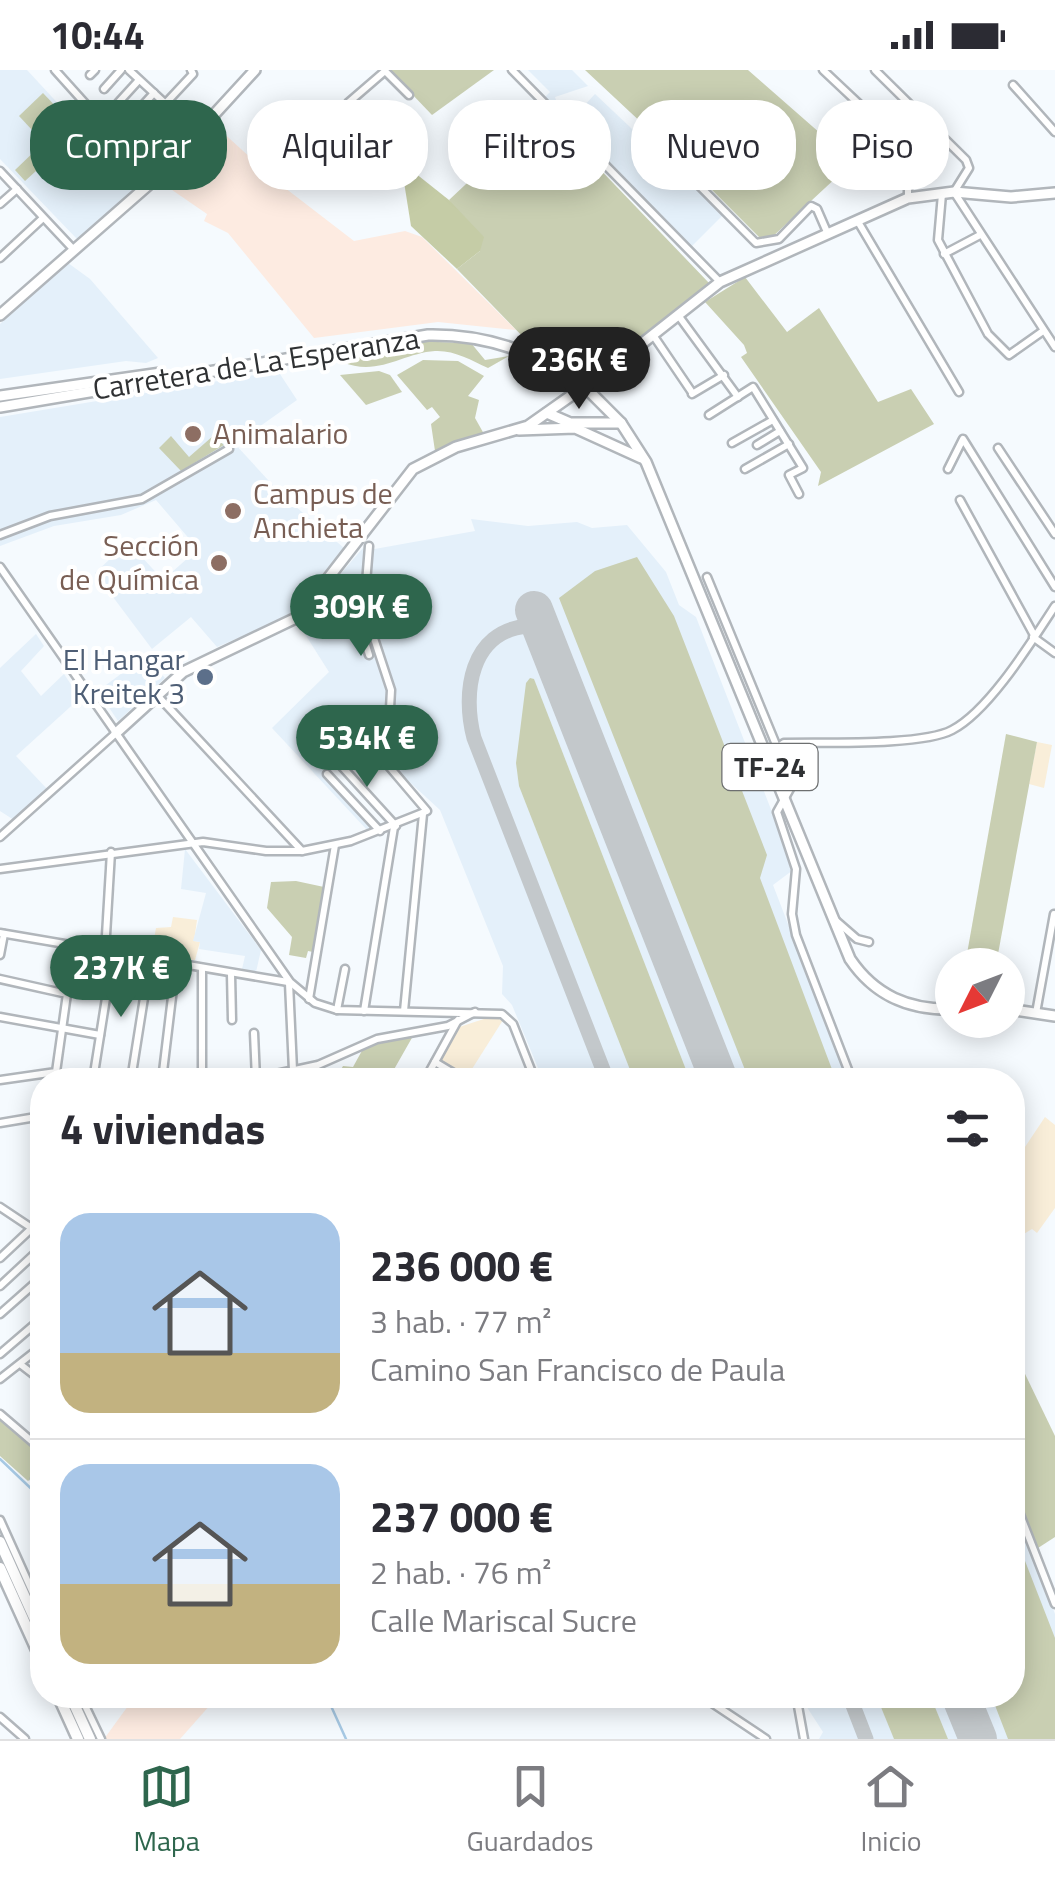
<!DOCTYPE html>
<html lang="es">
<meta charset="utf-8">
<style>
:root{--surface:#fff;--page:#f7f7f7;--text:#2b2b33;--muted:#7c7c81;--line:#e1e1e2;--accent:#2e664d}
body{margin:0;font-family:"Titillium Web",sans-serif;background:var(--page);color:var(--text);height:100vh;display:flex;flex-direction:column;font-size:38px;white-space:nowrap}
*{box-sizing:border-box;margin:0}
p{font-size:32px;color:var(--muted)}
.icon{flex:none;width:55px;height:55px;fill:none;stroke:currentColor;stroke-width:2;stroke-linecap:round;stroke-linejoin:round}
.map{position:relative;flex:1;overflow:hidden}
.panel{position:absolute;left:30px;top:998px;width:995px;height:640px;display:flex;flex-direction:column;background:var(--surface);border-radius:40px;box-shadow:0 5px 25px #0003}
.panel>*{flex:none}
.top-card{position:absolute;left:30px;top:30px;width:995px;height:90px;display:flex;gap:20px}
.needle{width:65px;rotate:228deg}
.tools{position:absolute;left:935px;top:878px;display:grid;gap:20px}
.tools a{display:grid;place-items:center;width:90px;height:90px;border-radius:50%;background:var(--surface);box-shadow:0 5px 25px #0003;font-size:50px}
.price{position:absolute;translate:-50% -85px;padding:0 22px;border-radius:35px;background:var(--accent);color:#fff;font-size:32px;line-height:65px;filter:drop-shadow(0 2px 5px #0008)}
.price::after{content:'';position:absolute;left:50%;top:60px;width:30px;height:22px;margin-left:-15px;background:inherit;clip-path:polygon(0 0,100% 0,50% 100%)}
.price.selected{background:#222;color:#fff}
ul{padding:0;list-style:none}
li{display:flex;align-items:center;gap:30px;height:250px;padding:0 30px}
li+li{border-top:2px solid var(--line)}
li span{display:grid;place-items:center;flex:none;width:280px;height:200px;border-radius:30px;color:#555}
li>.icon{margin-inline-start:auto}
span .icon{width:120px;height:120px;fill:#fffc;stroke-width:1}
li b{font-size:42px}
h2{display:flex;justify-content:space-between;align-items:center;height:120px;padding:0 30px;font-size:42px}
.tag{padding:0 35px;border-radius:40px;background:var(--surface);box-shadow:0 5px 25px #0003;font-size:35px;line-height:90px}
.tag.selected{background:var(--accent);color:#fff}
.status{display:flex;justify-content:space-between;align-items:center;height:70px;padding:0 50px;background:var(--surface);direction:ltr}
.status svg{height:28px;fill:currentColor}
.menu{display:flex;justify-content:space-around;align-items:center;height:140px;border-top:2px solid var(--line);background:var(--surface);font-size:28px;color:var(--muted)}
.menu a{display:grid;justify-items:center;gap:5px}
.menu .selected{color:var(--accent)}
.map>svg:first-child{display:block}
</style>
<div class="status"><b>10:44</b><svg viewBox="0 0 49 12"><path d="M0 12V9h3v3zM5 12V6h3v6zM10 12V3h3v9zM15 12V0h3v12zM26 1h20v11H26zM47 4h2v5h-2z"/></svg></div>
<div class="map">
<svg width="1055" height="1669" viewBox="0 0 1055 1669">
<rect width="100%" height="100%" fill="#f5fafe"/>
<!-- commercial -->
<g fill="#fdebe1">
<polygon points="207,48 276,111 354,171 405,161 422,167 516,260 438,252 314,268 228,163 204,151 207,144 159,111"/>
<polygon points="136,1625 219,1625 180,1669 104,1669"/>
</g>
<!-- industrial -->
<g fill="#f9eed9">
<polygon points="1037,672 1052,675 1044,718 1029,714"/>
<polygon points="173,847 197,850 194,871 200,872 195,890 151,886 156,858 171,857"/>
<polygon points="490,947 503,950 465,1010 427,1010 424,1001 447,961"/>
<polygon points="1045,1047 1055,1055 1055,1138 1037,1163 1032,1159 1014,1170 1013,1095"/>
</g>
<!-- built -->
<g fill="#e4f0fa">
<polygon points="0,0 27,0 137,119 78,170 0,89"/>
<polygon points="528,0 572,0 588,16 555,27 557,33 549,36 543,29 550,22"/>
<polygon points="595,24 723,145 691,177 568,53"/>
<polygon points="68,193 90,209 158,288 146,293 126,291 0,309 0,254"/>
<polygon points="278,301 297,330 235,374 281,424 344,478 286,548 217,577 191,547 152,579 95,503 128,472 163,510 198,479 156,430 121,445 54,456 0,476 0,347"/>
<polygon points="471,449 528,456 577,452 592,458 627,455 666,502 679,535 696,547 772,742 793,800 773,815 848,1010 543,1010 512,935 502,924 503,896 440,740 391,695 394,619 369,552 369,480 475,461"/>
<polygon points="363,478 363,548 388,625 381,695 367,681 354,693 321,658 307,670 332,696 325,703 376,758 368,761 272,658 329,602 298,553"/>
<polygon points="36,564 44,576 21,601 41,626 64,604 80,628 16,686 48,720 14,750 0,741 0,598"/>
<polygon points="145,586 165,608 118,651 98,621"/>
<polygon points="185,779 261,880 256,902 242,899 245,886 199,879 200,872 193,871 206,823 181,819"/>
<polygon points="1013,1434 1055,1544 1055,1669 819,1669 823,1662 799,1625 1012,1625"/>
</g>
<!-- green -->
<g fill="#c9cfb2">
<polygon points="389,0 494,0 432,45"/>
<polygon points="585,0 748,0 853,92 769,170 762,170 659,67 650,53 645,56"/>
<polygon points="43,23 60,41 33,61 19,46"/>
<polygon points="544,41 709,213 589,311 527,271 457,199 480,181 449,130"/>
<polygon points="70,50 85,67 61,89 45,72"/>
<polygon points="39,77 57,98 47,107 36,101 25,111 15,100"/>
<polygon points="745,207 787,262 819,238 878,332 911,319 934,354 818,416 821,402 741,287 747,283 744,275 705,232"/>
<path d="M404 271 471 273 485 290 509 286 488 298C471 290 454 280 435 281 403 283 378 307 342 292L346 282Z"/>
<polygon points="423,290 458,291 484,306 468,326 479,330 475,348 484,364 435,381 431,354 440,347 432,337 427,340 397,305"/>
<polygon points="379,301 390,305 402,322 366,335 340,305"/>
<polygon points="171,366 189,387 213,366 224,375 181,401 159,378"/>
<polygon points="637,487 674,546 767,785 760,808 836,1010 749,1010 559,528 595,501"/>
<polygon points="530,608 534,609 690,1010 634,1010 519,716 516,693 526,613"/>
<polygon points="1006,664 1037,672 996,895 965,895"/>
<polygon points="296,811 324,817 313,882 308,881 306,888 289,885 292,867 267,838 271,812"/>
<polygon points="413,966 388,1010 335,1010 343,996 353,997 364,977"/>
<polygon points="1012,1277 1055,1366 1055,1467 1038,1478 1013,1413"/>
<polygon points="0,1348 42,1385 42,1400 28,1411 0,1386"/>
<polygon points="1013,1460 1055,1568 1055,1669 1008,1669 991,1625 1012,1625"/>
<polygon points="876,1625 930,1625 948,1669 894,1669"/>
</g>
<!-- forest -->
<polygon fill="#c5cca6" points="415,103 449,130 484,167 480,181 457,199 411,156 404,112"/>
<g fill="none" stroke-linecap="round" stroke-linejoin="round">
<!-- stream -->
<g stroke="#a7c9e4" stroke-width="2.5">
<polyline points="0,1389 42,1429"/>
<polyline points="301,1625 331,1636 346,1669"/>
</g>
<!-- taxiway -->
<g stroke="#c3c8cb" stroke-width="15">
<path d="M548 573 539 560 528 556C470 561 462 623 474 668L607 1010"/>
<polyline points="849,1625 866,1669"/>
</g>
<!-- runway -->
<g stroke="#c3c8cb" stroke-width="38">
<polyline points="534,540 719,1010"/>
<polyline points="960,1625 978,1669"/>
</g>
<defs>
<g id="minor">
<polyline points="55,0 154,110"/>
<polyline points="129,0 197,63"/>
<polyline points="512,0 720,212"/>
<polyline points="823,0 908,80 908,128"/>
<polyline points="875,0 966,90 969,98 954,122 1055,277"/>
<polyline points="385,1 409,25"/>
<polyline points="90,5 95,0"/>
<polyline points="1013,15 1055,62"/>
<polyline points="104,19 121,0"/>
<polyline points="118,33 139,10"/>
<polyline points="348,33 385,1"/>
<polyline points="165,34 193,4 191,0"/>
<polyline points="133,46 154,23"/>
<polyline points="147,60 167,36"/>
<polyline points="646,62 756,173 779,169 811,136 817,139 827,162"/>
<polyline points="0,101 74,180"/>
<polyline points="942,124 938,170 988,264 1009,285 1043,261"/>
<polyline points="0,134 17,119"/>
<polyline points="857,150 959,322"/>
<polyline points="944,184 980,165"/>
<polyline points="0,188 43,148"/>
<polyline points="678,245 738,327"/>
<polyline points="653,265 691,321"/>
<polyline points="692,324 724,305"/>
<polyline points="709,345 753,317 803,398 789,405 799,424"/>
<polyline points="732,373 773,350"/>
<polyline points="757,375 780,361"/>
<polyline points="998,378 1055,464"/>
<polyline points="745,399 789,374"/>
<polyline points="948,399 963,369 1055,517"/>
<polyline points="960,430 1034,565"/>
<polyline points="0,465 50,446 142,429 229,379"/>
<polyline points="0,497 290,912 315,933 337,940 502,944 513,954 535,1010"/>
<polyline points="332,506 354,535 369,585"/>
<polyline points="707,507 777,677"/>
<polyline points="1033,567 1055,583"/>
<polyline points="157,625 302,781"/>
<polyline points="314,666 396,756"/>
<polyline points="327,704 380,761"/>
<polyline points="0,767 116,663"/>
<polyline points="0,799 203,772 266,781 302,781 351,771 427,741 387,694 391,620 364,538 369,476"/>
<polyline points="834,849 857,869 869,872"/>
<polyline points="0,863 288,912"/>
<polyline points="105,882 111,782"/>
<polyline points="0,885 4,864"/>
<polyline points="231,904 232,950"/>
<polyline points="0,909 67,924 56,1002 0,1010"/>
<polyline points="289,913 293,1000"/>
<polyline points="309,929 335,775"/>
<polyline points="337,940 345,899"/>
<polyline points="364,941 394,757"/>
<polyline points="404,941 423,744"/>
<polyline points="1036,943 1054,844"/>
<polyline points="0,947 100,965"/>
<polyline points="254,963 256,1009"/>
<polyline points="435,992 465,1010"/>
<polyline points="93,1010 113,884"/>
<polyline points="131,1010 150,890"/>
<polyline points="162,1010 176,894"/>
<polyline points="202,1010 202,898"/>
<polyline points="248,1010 318,995 377,969 448,956 475,942"/>
<polyline points="425,1010 458,950"/>
<path d="M852 1010 796 865 792 844 796 799 777 742 791 717 777 678 784 673C822 672 922 676 952 660 989 641 1032 571 1055 536"/>
<polyline points="0,1053 42,1046"/>
<polyline points="0,1137 42,1165"/>
<polyline points="0,1188 32,1158"/>
<polyline points="0,1216 42,1177"/>
<polyline points="0,1244 42,1207"/>
<polyline points="0,1284 42,1248"/>
<polyline points="20,1294 42,1311"/>
<polyline points="0,1309 42,1276"/>
<polyline points="0,1344 42,1380"/>
<polyline points="35,1409 42,1404"/>
<polyline points="1012,1424 1055,1534"/>
<polyline points="0,1450 42,1543"/>
<polyline points="80,1625 101,1669"/>
<polyline points="700,1625 766,1669"/>
<polyline points="796,1625 804,1669"/>
<polyline points="0,1647 25,1669"/>
</g>
<g id="major">
<polyline points="0,245 154,110 255,0"/>
<path d="M587 319 621 353 646 392 850 889C875 926 909 940 952 939"/>
<polyline points="0,326 161,303"/>
<path d="M0 337 428 265C484 264 532 280 578 311"/>
<polyline points="547,343 570,353 621,353"/>
<polyline points="519,360 575,358 641,388"/>
<polyline points="116,663 183,602 298,547 413,399 456,377 528,356 616,294 720,212 908,128 954,122 1011,127 1055,123"/>
<polyline points="1008,939 1055,946"/>
</g>
<g id="highway">
<polyline points="0,1472 42,1565"/>
<polyline points="0,1498 42,1591"/>
<polyline points="58,1625 78,1669"/>
<polyline points="70,1625 90,1669"/>
</g>
</defs>
<!-- minor casing -->
<use href="#minor" stroke="#b1b6bb" stroke-width="11"/>
<!-- major casing -->
<use href="#major" stroke="#b1b6bb" stroke-width="14"/>
<!-- highway casing -->
<use href="#highway" stroke="#b1b6bb" stroke-width="15"/>
<!-- minor -->
<use href="#minor" stroke="#fff" stroke-width="6"/>
<!-- major -->
<use href="#major" stroke="#fff" stroke-width="9"/>
<!-- highway -->
<use href="#highway" stroke="#fff" stroke-width="10"/>
<defs>
<polyline id="major-bridge" points="578,311 587,319"/>
</defs>
<!-- major-bridge casing -->
<use href="#major-bridge" stroke="#b1b6bb" stroke-width="14" stroke-linecap="butt"/>
<!-- major-bridge -->
<use href="#major-bridge" stroke="#fff" stroke-width="9"/>
</g>
<!-- markers -->
<g fill="#8d6e63" stroke="#fff" stroke-width="4">
<circle cx="193" cy="364" r="10"/>
<circle cx="233" cy="441" r="10"/>
<circle cx="219" cy="493" r="10"/>
</g>
<circle fill="#5c6f8a" stroke="#fff" stroke-width="4" cx="205" cy="607" r="10"/>
<g text-anchor="middle" stroke-width="8" stroke-linejoin="round" paint-order="stroke">
<!-- shield labels -->
<rect fill="#fff" stroke="#6d6f70" stroke-width="2.5" x="722.5" y="674" width="95" height="46" rx="8"/>
<g font-size="28" font-weight="bold" fill="#2f3133">
<text x="770" y="707">TF-24</text>
</g>
<!-- street labels -->
<g font-size="30" fill="#2f3133" stroke="#fff">
<text transform="translate(256 294) rotate(-9)" y="10">Carretera de La Esperanza</text>
</g>
<!-- education labels -->
<g font-size="30" fill="#785e54" stroke="#fff" text-anchor="start">
<text x="213" y="374">Animalario</text>
<text x="253" y="434">Campus de<tspan x="253" dy="34">Anchieta</tspan></text>
<text x="199" y="486" text-anchor="end">Sección<tspan x="199" dy="34">de Química</tspan></text>
</g>
<!-- service labels -->
<g font-size="30" fill="#4e5e75" stroke="#fff" text-anchor="end">
<text x="185" y="600">El Hangar<tspan x="185" dy="34">Kreitek 3</tspan></text>
</g>
</g>
</svg>
<div class="tools">
<a><svg class="needle" viewBox="-14 -14 28 28"><path d="M0-13l5 13h-10z" fill="#e53935"/><path d="M0 13l5-13h-10z" fill="#7c7c81"/></svg></a>
</div>
<b class="price selected" style="left:579px;top:342px">236K €</b>
<b class="price" style="left:361px;top:589px">309K €</b>
<b class="price" style="left:367px;top:720px">534K €</b>
<b class="price" style="left:121px;top:950px">237K €</b>
<div class="top-card">
<a class="tag selected">Comprar</a>
<a class="tag">Alquilar</a>
<a class="tag">Filtros</a>
<a class="tag">Nuevo</a>
<a class="tag">Piso</a>
</div>
<section class="panel">
<h2>4 viviendas<svg class="icon" aria-label="filters" viewBox="0 0 24 24"><path d="M4 7h16M4 17h16"/><circle cx="9" cy="7" r="2"/><circle cx="15" cy="17" r="2"/></svg></h2>
<ul>
<li><span style="background:linear-gradient(#a9c7e8 70%,#c2b280 0)"><svg class="icon" aria-label="home" viewBox="0 0 24 24"><path d="M3 11l9-7 9 7M6 9v11h12V9"/></svg></span><div><b>236 000 €</b><p>3 hab. · 77 m²</p><p>Camino San Francisco de Paula</p></div></li>
<li><span style="background:linear-gradient(#a9c7e8 60%,#c2b280 0)"><svg class="icon" aria-label="home" viewBox="0 0 24 24"><path d="M3 11l9-7 9 7M6 9v11h12V9"/></svg></span><div><b>237 000 €</b><p>2 hab. · 76 m²</p><p>Calle Mariscal Sucre</p></div></li>
</ul>
</section>
</div>
<nav class="menu">
<a class="selected"><svg class="icon" aria-label="map" viewBox="0 0 24 24"><path d="M3 6l6-2 6 2 6-2v14l-6 2-6-2-6 2zM9 4v14M15 6v14"/></svg>Mapa</a>
<a><svg class="icon" aria-label="saved" viewBox="0 0 24 24"><path d="M7 4h10v16l-5-4-5 4z"/></svg>Guardados</a>
<a><svg class="icon" aria-label="home" viewBox="0 0 24 24"><path d="M3 11l9-7 9 7M6 9v11h12V9"/></svg>Inicio</a>
</nav>
